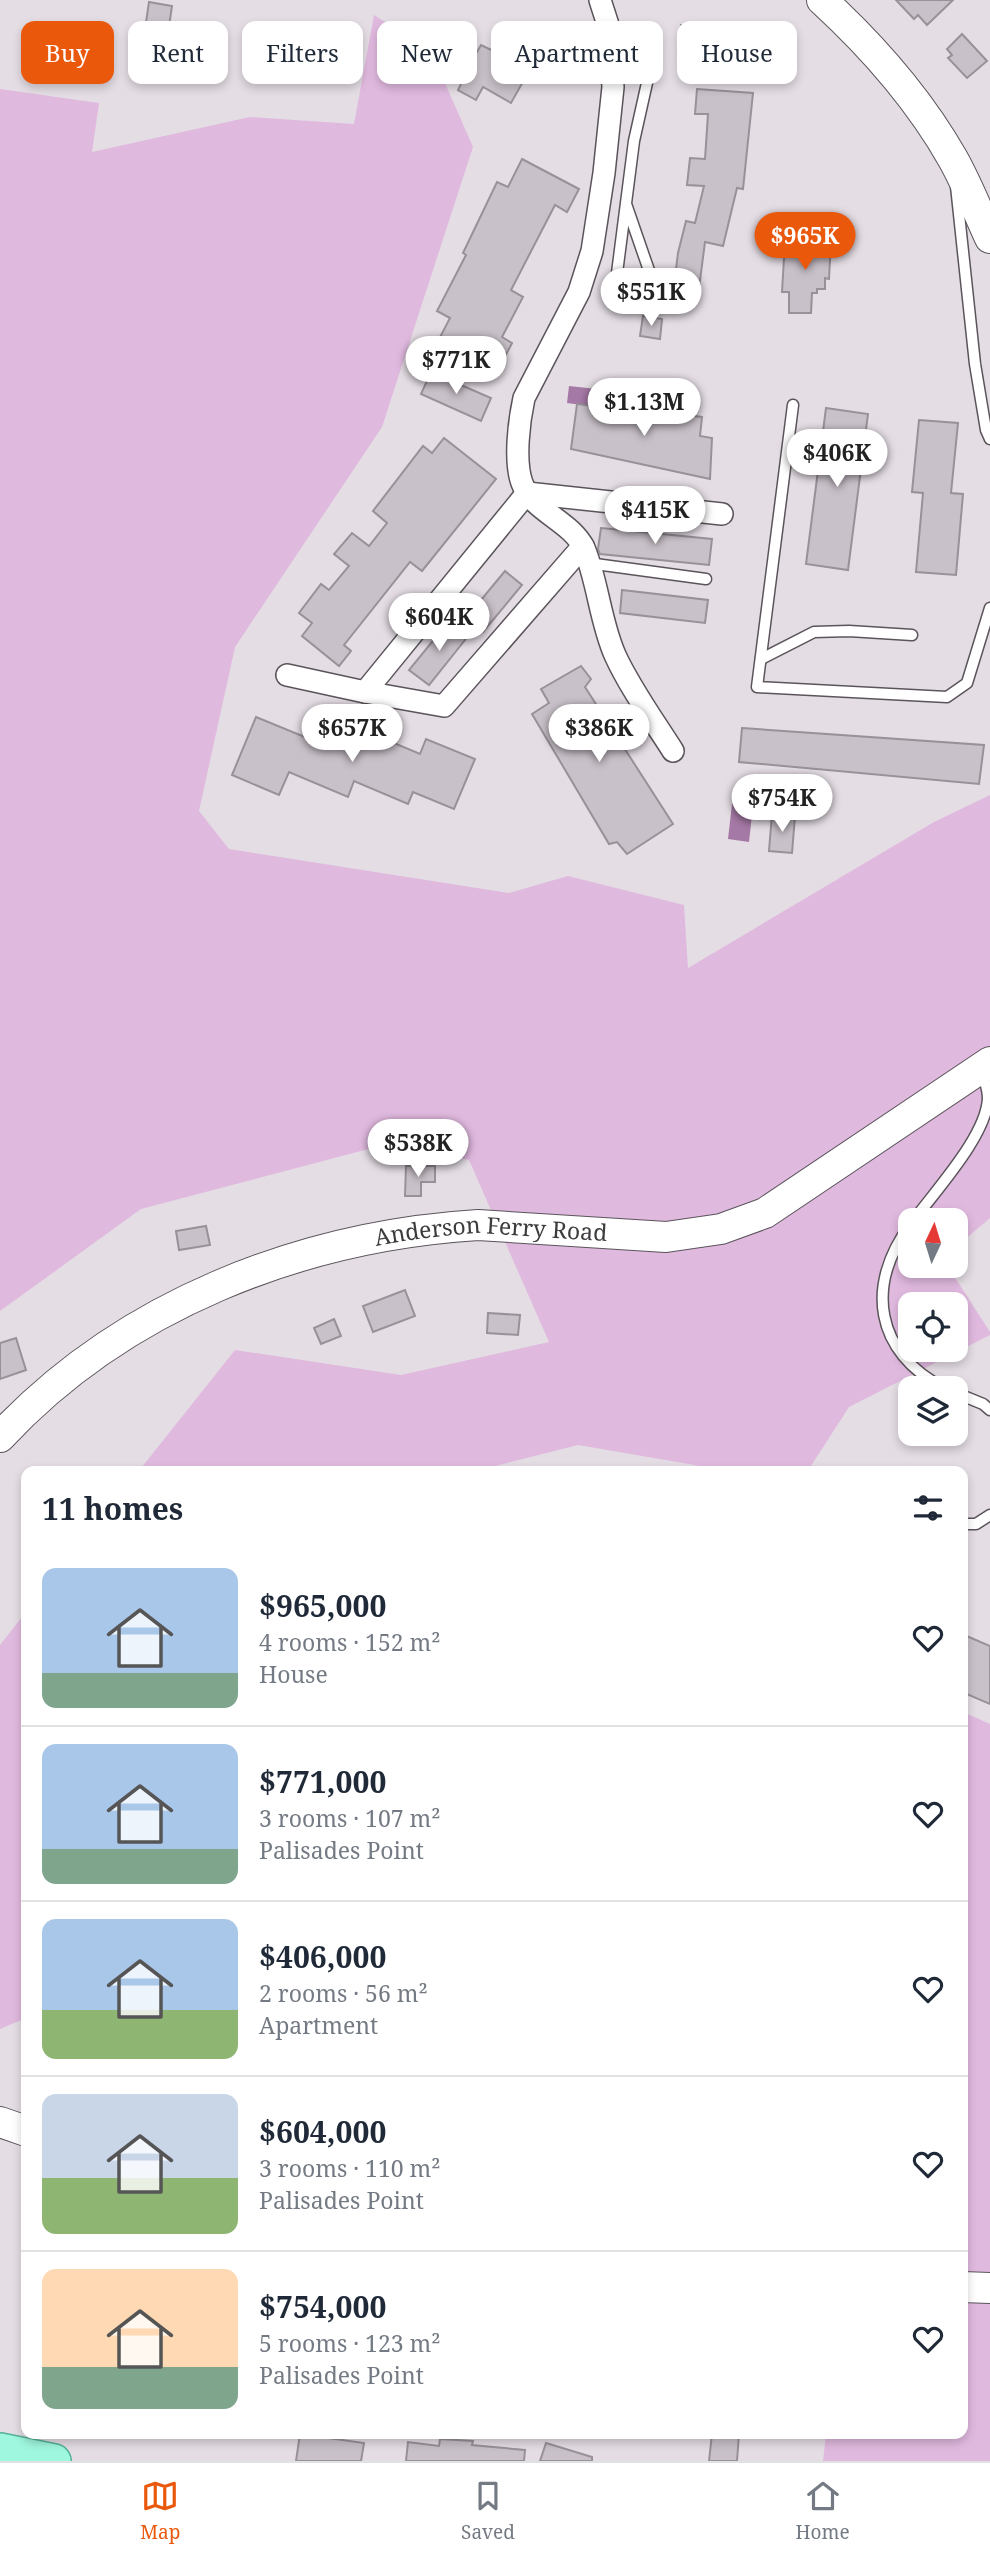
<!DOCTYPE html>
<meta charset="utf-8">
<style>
:root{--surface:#fff;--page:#f6f6f7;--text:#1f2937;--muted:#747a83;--line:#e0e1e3;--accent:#ea580c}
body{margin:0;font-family:"Noto Serif",serif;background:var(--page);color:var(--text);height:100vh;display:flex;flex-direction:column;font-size:26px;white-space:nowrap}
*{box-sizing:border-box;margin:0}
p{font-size:23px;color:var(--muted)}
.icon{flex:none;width:38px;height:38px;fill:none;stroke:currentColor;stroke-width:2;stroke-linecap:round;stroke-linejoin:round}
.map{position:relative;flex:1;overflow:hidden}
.sheet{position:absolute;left:21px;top:1466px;width:947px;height:973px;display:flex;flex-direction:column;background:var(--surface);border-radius:14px;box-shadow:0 4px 10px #0003}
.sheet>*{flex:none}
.top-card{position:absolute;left:21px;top:21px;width:948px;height:63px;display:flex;gap:14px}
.needle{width:46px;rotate:4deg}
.buttons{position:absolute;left:898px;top:1208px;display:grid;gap:14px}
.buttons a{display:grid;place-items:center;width:70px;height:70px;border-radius:14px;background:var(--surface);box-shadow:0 4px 10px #0003;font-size:35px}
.price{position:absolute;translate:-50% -60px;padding:0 16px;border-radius:24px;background:#fff;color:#222;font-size:23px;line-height:46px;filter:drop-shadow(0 2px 4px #0008)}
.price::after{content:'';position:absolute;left:50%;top:42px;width:21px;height:16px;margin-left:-10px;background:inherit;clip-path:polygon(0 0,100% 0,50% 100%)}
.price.on{background:var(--accent);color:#fff}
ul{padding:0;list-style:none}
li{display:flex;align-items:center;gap:21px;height:175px;padding:0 21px}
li+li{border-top:2px solid var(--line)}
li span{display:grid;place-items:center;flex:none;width:196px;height:140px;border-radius:14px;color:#555}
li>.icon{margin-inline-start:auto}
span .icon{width:84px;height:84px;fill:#fffc;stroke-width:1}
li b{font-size:30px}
h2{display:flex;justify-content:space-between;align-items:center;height:84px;padding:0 21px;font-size:30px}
.tag{padding:0 24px;border-radius:14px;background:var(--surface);box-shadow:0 4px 10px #0003;font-size:24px;line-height:63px}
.tag.on{background:var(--accent);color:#fff}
.menu{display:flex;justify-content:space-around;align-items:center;height:98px;border-top:2px solid var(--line);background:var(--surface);font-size:19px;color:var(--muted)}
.menu a{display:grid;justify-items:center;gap:4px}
.menu .on{color:var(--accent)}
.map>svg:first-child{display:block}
</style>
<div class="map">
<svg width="990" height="2461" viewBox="0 0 990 2461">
<rect width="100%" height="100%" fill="#e4dde4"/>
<!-- green -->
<g fill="#e0b9df" fill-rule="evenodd">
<path d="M374 15 431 51 473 147 382 427 235 647 199 811 229 849 509 893 568 876 684 905 688 968 934 822 990 795V1218L956 1247V1220H910V1265H947L990 1332V1335L849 1407 807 1472H735L578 1445 471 1472H138L235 1350 401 1375 549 1342 469 1160 391 1143 141 1209 0 1311V89L99 103 92 152 250 117 354 124ZM910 1304H956V1349H910Z"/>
<polygon points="26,1612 26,2018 0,2029 0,1645"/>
<polygon points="963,1712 990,1724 990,2461 823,2461 826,2434 962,2434"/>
</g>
<!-- water -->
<g fill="#a579a5">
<polygon points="569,386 606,390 604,408 567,403"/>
<polygon points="732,804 753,806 749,842 728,839"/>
</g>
<!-- building -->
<g fill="#c9c1c9" stroke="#989198" stroke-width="2">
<polygon points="896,0 953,0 927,25 918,15 914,19"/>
<polygon points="149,2 172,6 168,33 145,29"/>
<polygon points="681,25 741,31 738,60 678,53"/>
<polygon points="962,34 987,61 967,78 948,58 952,55 947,49"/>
<polygon points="457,40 477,52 481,45 500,54 495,64 524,80 511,103 483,87 476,100 458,90 468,70 447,58"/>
<polygon points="697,89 753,93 743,189 737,188 723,246 705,242 698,296 673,293 678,253 686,221 695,223 704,186 687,185 690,158 705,159 708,114 695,114"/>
<polygon points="522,159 579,189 567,212 555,205 511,290 523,297 502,337 512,343 496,374 437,343 450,318 437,311 466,255 463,253 497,182 508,187"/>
<polygon points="805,239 831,241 829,279 825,278 825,289 817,289 817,293 812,293 811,313 789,313 789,292 782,292 785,241 805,242"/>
<polygon points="643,316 662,319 660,339 640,336"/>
<polygon points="431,372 491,398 481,421 421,394"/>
<polygon points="618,402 652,406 652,411 702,417 700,436 712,438 710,479 571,449 577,404 617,409"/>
<polygon points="826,408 868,414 848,570 806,564"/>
<polygon points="919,420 958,423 951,493 963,494 956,575 916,572 923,493 912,492"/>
<polygon points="444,438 496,479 422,571 410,562 344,645 351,651 339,666 302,636 312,623 299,613 321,584 329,590 349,566 334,554 352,533 369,546 387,523 373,511 423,446 432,453"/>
<polygon points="601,528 712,539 709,565 600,554 598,549"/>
<polygon points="505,571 522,585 483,632 466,618"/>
<polygon points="622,590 708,600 705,623 620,613"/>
<polygon points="450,620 469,635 429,685 409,670"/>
<polygon points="581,666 591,679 585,687 673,824 627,854 617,842 609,844 532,714 549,703 541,689"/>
<polygon points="256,717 307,738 312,726 362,746 368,732 420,754 426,739 475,759 454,809 413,792 408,804 354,781 348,797 289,772 279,795 232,775"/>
<polygon points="742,728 984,745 979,784 739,762"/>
<polygon points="772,814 795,816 792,853 769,851"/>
<polygon points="406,1166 435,1166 435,1182 421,1182 421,1196 405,1196"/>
<polygon points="206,1226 210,1245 179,1250 176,1231"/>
<polygon points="405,1290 415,1316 373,1332 363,1306"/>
<polygon points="488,1313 520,1315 518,1335 487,1333"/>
<polygon points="334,1319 341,1336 321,1344 314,1328"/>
<polygon points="16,1338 26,1370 0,1379 0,1343"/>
<polygon points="962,1634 990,1646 990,1704 962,1692"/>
<polygon points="300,2434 364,2443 361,2461 296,2461"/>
<polygon points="712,2434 739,2434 737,2461 709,2461"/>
<polygon points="440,2439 473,2441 472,2445 525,2450 524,2461 406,2461 408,2442 439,2446"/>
<polygon points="546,2443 592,2457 592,2461 540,2461"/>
</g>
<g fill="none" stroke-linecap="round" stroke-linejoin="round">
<defs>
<g id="lane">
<polyline points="956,186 975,364 986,430 990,439"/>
<polyline points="626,204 653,282 649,303 625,293 617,273 634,141 651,65"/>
<polyline points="793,405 757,687 947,697 967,683 990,608"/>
<polyline points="588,563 706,579"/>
<polyline points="761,659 814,632 849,631 912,635"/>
<path d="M914 1220C936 1190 987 1135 988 1098 988 1089 984 1079 982 1070"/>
<path d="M910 1225C865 1286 875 1352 944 1388"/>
<polyline points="956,1393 983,1404 990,1410"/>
<polyline points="962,1524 976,1524 990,1515"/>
</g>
<g id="street">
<path d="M600 0 609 28 613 87 604 173 592 251 579 292 524 398C519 421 514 461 522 483 532 511 571 521 584 548 598 582 600 621 615 655 630 688 654 721 673 751"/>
<polyline points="583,546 444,706 365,692 527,493 722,514"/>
<polyline points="287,675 365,692"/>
</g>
<g id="secondary">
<path d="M822 0C871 45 920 101 953 159 967 184 978 212 990 238"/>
<path id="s1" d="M0 1437C123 1305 301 1236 478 1225L666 1237 721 1229 765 1213 990 1062"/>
<polyline points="0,2122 26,2131"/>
<polyline points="962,2287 990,2288"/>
</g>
<polyline id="primary" points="0,2450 54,2461"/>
</defs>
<!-- lane casing -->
<use href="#lane" stroke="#5b545b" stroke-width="13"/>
<!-- street casing -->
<use href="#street" stroke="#5b545b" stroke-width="24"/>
<!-- secondary casing -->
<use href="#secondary" stroke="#5b545b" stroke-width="32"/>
<!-- primary casing -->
<use href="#primary" stroke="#53b298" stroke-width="36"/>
<!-- lane -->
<use href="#lane" stroke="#fff" stroke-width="10"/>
<!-- street -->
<use href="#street" stroke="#fff" stroke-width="21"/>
<!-- secondary -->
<use href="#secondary" stroke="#fff" stroke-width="30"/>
<!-- primary -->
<use href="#primary" stroke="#9ef7de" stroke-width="33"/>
</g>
<g text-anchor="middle" stroke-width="6" stroke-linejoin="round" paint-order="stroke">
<!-- street labels -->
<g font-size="23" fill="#3e3b3e" stroke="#fff">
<text dy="8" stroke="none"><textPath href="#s1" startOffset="548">Anderson Ferry Road</textPath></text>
</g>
</g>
</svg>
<div class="buttons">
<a><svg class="needle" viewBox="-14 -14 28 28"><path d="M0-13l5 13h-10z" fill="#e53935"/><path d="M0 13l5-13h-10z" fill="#747a83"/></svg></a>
<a><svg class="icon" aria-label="locate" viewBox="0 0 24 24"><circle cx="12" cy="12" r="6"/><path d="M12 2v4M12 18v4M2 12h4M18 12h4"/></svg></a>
<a><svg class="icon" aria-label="layers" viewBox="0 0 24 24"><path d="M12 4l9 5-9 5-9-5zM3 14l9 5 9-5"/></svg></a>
</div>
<b class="price on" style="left:805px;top:272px">$965K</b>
<b class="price" style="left:651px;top:328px">$551K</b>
<b class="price" style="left:456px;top:396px">$771K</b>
<b class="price" style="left:644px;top:438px">$1.13M</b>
<b class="price" style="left:837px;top:489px">$406K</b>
<b class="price" style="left:655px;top:546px">$415K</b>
<b class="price" style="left:439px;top:653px">$604K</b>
<b class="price" style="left:352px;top:764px">$657K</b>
<b class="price" style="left:599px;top:764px">$386K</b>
<b class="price" style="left:782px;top:834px">$754K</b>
<b class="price" style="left:418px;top:1179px">$538K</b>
<div class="top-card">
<a class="tag on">Buy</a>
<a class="tag">Rent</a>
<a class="tag">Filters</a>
<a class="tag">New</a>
<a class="tag">Apartment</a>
<a class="tag">House</a>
</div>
<section class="sheet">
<h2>11 homes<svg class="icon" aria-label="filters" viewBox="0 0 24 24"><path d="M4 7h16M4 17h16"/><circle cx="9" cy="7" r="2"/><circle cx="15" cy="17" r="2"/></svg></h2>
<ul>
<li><span style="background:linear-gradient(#a9c7e8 75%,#7fa58c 0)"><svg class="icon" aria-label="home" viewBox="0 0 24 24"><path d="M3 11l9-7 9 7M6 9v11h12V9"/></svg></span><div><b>$965,000</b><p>4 rooms · 152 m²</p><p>House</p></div><svg class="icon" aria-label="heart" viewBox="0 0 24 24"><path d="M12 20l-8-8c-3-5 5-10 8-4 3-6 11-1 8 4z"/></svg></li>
<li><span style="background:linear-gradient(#a9c7e8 75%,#7fa58c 0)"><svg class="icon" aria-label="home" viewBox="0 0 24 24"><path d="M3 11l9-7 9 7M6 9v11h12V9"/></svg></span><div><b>$771,000</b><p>3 rooms · 107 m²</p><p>Palisades Point</p></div><svg class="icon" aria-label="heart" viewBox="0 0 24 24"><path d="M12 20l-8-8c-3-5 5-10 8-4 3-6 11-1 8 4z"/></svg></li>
<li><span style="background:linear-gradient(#a9c7e8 65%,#8fb573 0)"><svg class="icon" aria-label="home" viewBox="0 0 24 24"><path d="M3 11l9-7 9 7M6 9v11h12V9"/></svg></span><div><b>$406,000</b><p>2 rooms · 56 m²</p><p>Apartment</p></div><svg class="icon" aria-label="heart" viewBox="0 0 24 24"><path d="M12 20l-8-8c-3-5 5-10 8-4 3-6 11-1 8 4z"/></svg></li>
<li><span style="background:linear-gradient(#c9d6e8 60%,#8fb573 0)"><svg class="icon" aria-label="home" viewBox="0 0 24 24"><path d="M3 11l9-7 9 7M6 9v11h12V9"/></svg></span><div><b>$604,000</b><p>3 rooms · 110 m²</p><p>Palisades Point</p></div><svg class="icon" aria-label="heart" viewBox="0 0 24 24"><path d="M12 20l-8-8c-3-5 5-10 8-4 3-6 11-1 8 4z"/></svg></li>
<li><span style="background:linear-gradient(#ffd9b3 70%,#7fa58c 0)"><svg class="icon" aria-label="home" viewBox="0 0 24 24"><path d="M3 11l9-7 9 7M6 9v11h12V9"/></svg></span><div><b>$754,000</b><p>5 rooms · 123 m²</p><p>Palisades Point</p></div><svg class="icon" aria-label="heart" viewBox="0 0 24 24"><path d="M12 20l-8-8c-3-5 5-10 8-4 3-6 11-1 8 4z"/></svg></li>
</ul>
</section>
</div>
<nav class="menu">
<a class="on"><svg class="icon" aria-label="map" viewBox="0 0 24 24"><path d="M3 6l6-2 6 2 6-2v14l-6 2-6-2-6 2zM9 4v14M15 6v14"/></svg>Map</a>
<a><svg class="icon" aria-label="saved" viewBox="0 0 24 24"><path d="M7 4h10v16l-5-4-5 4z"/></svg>Saved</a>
<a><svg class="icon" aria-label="home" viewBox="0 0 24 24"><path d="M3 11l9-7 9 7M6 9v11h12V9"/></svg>Home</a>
</nav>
